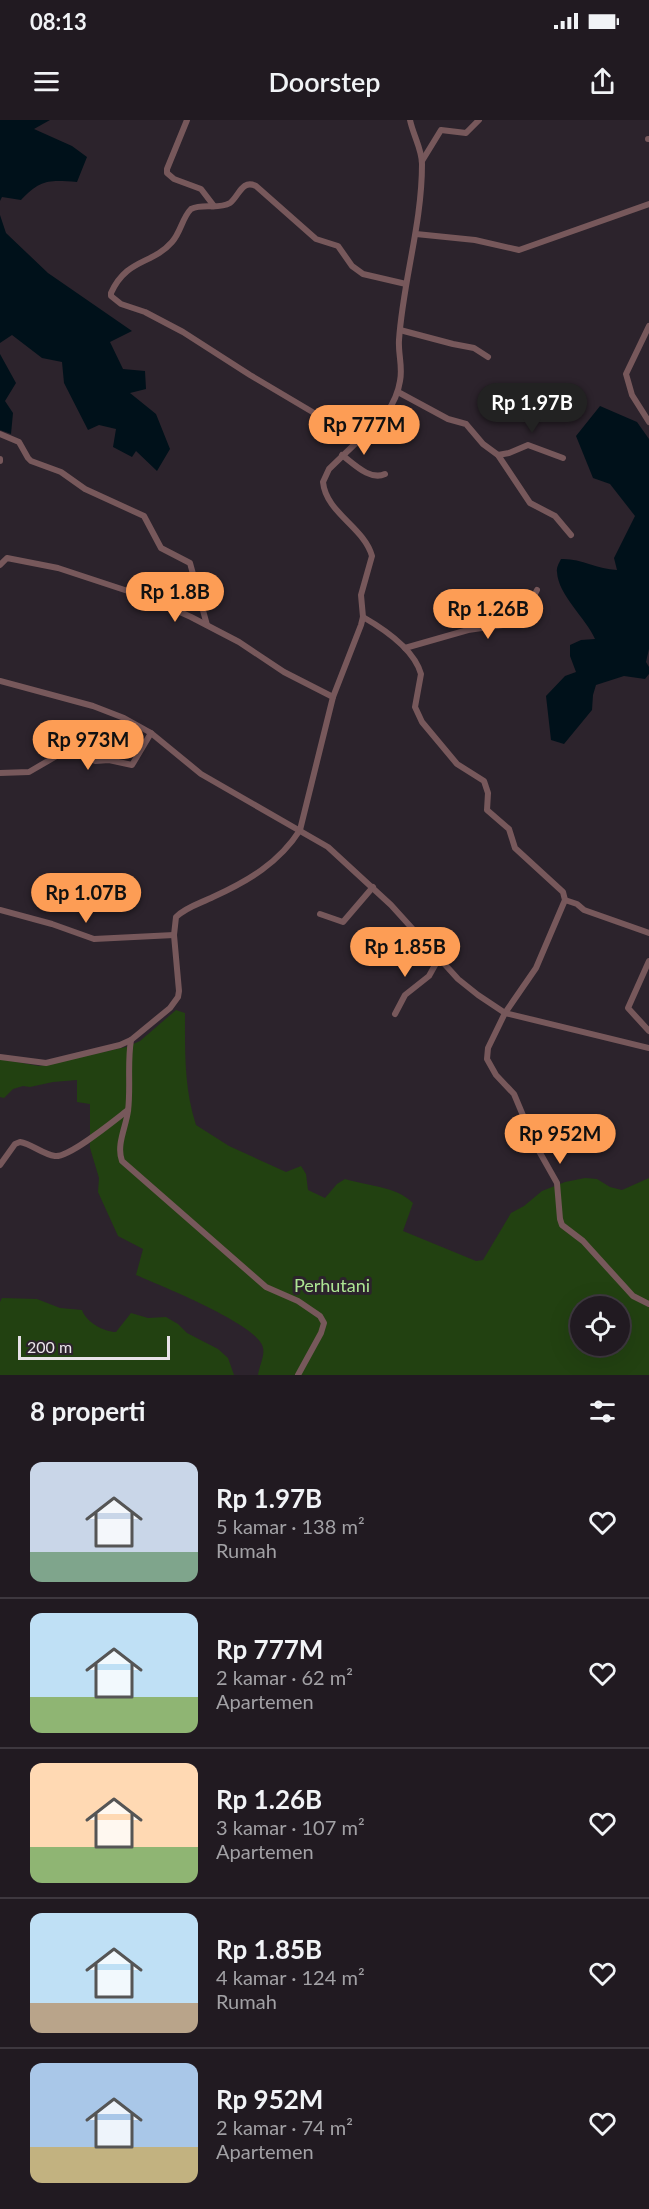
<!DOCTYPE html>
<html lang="id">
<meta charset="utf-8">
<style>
:root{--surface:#211a21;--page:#2d272e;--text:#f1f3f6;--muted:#a2a1a5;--line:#3e383f;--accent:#fd9d55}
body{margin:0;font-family:Lato,sans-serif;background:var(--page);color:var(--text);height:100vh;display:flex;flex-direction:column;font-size:22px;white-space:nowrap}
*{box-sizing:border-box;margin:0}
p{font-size:20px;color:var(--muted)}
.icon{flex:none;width:33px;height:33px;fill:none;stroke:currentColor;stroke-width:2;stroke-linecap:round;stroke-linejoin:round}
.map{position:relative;height:1255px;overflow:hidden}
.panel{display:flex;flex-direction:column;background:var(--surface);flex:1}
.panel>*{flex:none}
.buttons{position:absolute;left:570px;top:1176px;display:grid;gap:12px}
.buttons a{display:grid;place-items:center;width:60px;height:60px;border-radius:50%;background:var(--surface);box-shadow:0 6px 24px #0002,0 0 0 2px var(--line);font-size:30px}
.scale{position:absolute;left:18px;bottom:15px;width:152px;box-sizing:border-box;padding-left:6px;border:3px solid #e8e2e8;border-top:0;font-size:16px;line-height:21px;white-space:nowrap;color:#e8e2e8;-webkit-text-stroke:4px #2c232c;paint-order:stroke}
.price{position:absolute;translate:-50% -51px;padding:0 14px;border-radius:21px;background:var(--accent);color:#111;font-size:20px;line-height:39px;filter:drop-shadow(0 2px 3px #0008)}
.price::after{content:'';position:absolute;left:50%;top:36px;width:18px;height:14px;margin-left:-9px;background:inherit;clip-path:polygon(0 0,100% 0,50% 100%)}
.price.current{background:#222;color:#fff}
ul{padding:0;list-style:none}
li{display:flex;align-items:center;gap:18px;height:150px;padding:0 30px}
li+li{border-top:2px solid var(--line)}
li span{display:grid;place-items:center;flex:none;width:168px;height:120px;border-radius:12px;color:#555}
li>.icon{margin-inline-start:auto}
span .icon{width:72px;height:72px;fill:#fffc;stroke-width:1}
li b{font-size:26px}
h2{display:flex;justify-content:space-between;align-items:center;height:72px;padding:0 30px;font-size:26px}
.status{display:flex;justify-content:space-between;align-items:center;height:42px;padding:0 30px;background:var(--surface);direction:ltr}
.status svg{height:16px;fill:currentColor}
header{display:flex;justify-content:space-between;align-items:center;height:78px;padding:0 30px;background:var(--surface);font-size:27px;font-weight:600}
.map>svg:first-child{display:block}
</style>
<div class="status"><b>08:13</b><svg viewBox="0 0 49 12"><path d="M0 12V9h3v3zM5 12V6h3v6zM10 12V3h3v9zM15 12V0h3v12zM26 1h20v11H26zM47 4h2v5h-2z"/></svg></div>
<header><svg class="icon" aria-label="menu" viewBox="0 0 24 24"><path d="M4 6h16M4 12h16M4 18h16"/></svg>Doorstep<svg class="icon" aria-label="share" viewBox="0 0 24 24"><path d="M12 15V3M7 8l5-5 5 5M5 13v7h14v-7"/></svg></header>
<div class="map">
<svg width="649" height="1255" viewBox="0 0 649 1255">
<rect width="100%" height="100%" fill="#2c232c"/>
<!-- green -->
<g fill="#224111" fill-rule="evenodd">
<path d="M176 890 185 893C185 932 184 968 196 1005L229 1026 286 1052 301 1046 306 1054 308 1070 325 1078 337 1064 345 1059C367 1066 396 1066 413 1083L403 1111 476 1141 483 1140 511 1093 524 1086 542 1071 565 1062 585 1058 597 1059 610 1067 622 1070 649 1058V1255H258C259 1247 265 1235 263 1228 260 1205 159 1165 136 1155L143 1129 118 1116 98 1072 99 1058 90 1028V984L77 982V960L53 962 30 967 23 966 13 969 4 978 0 977V939L39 946 126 927 140 921ZM580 1186H620V1226H580Z"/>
<path d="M2 1178 37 1179 60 1188 82 1190C86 1202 104 1212 116 1212L131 1193 148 1198 166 1197 178 1204 187 1213 218 1229 228 1238 234 1255H0V1182Z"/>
</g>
<!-- water -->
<g fill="#00111a">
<path d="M0 0H50L34 9 72 26 87 37 77 62C49 60 41 59 21 80L2 77 0 81Z"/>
<polygon points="0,95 6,113 48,153 132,211 110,222 123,249 145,251 146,269 130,273 156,294 170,329 157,351 136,331 132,337 113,327 116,309 99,305 88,310 64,263 62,242 42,238 12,215 0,223"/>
<polygon points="0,234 16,263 5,281 13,293 11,314 0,310"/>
<path d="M600 286 637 302 649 319V529L646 542 649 547V554L645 559 624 556 596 565 593 575 592 590 564 624 551 620 546 576 565 556 576 552 570 536V525L581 520 595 519C586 498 558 475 557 452 556 448 559 443 561 439 580 438 597 449 617 450L614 438 635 396 610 364 593 358 576 316Z"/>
</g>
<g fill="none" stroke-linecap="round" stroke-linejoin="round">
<!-- minor -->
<g stroke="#77585b" stroke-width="6">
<polyline points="187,0 167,49 167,53 174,59 201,69 214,86"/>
<polyline points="648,19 649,19"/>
<polyline points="422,41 441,10 466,13 479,0"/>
<polyline points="416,114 475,120 519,130 649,84"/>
<polyline points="649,206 626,254 632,275 649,302"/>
<polyline points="400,210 453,224 474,228 488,237"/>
<polyline points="398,272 448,299 466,304 483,324 498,335 530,383 555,396 571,415"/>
<polyline points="0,314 19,322 28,338 31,341 61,352 85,369 144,396 161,428 190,443 207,505"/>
<path d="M358 319 250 255 183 212 145 192 121 184 111 176V173C127 138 152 145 172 122 181 112 182 98 191 89 204 83 218 90 230 83 239 76 242 59 256 66L316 119 338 126 352 146 363 154 406 164"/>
<path d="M342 335C354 344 370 361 385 354"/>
<polyline points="498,335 509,333 528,325 563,338"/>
<polyline points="0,339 0,341"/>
<polyline points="0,445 7,438 58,448 149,478 191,497 239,522 284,552 333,577"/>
<path d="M363 497C384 509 414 529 421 554L415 587 422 602 457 644 484 661 488 673 487 690 509 709 515 728 563 772 565 780 536 848 505 893 488 928 487 939 496 955 514 974 535 1024 557 1063 560 1099 562 1105 583 1121 633 1176 649 1184"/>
<polyline points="405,528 468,510 510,504 527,490 537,470"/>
<polyline points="0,561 93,586 124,598 151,613 201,654 328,727 391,785 458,859 478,875 505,893 649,928"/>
<polyline points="0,653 29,652 65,631 73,629 85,633 95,641 109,640 132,645 151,613"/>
<polyline points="565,780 577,784 584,790 649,813"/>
<polyline points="0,790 52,804 94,819 174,815"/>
<polyline points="320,794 343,802 373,767"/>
<polyline points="649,841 628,888 649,911"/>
<polyline points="395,894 405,875 429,856 439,838"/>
<path d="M131 920C127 944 131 967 128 991 126 1007 116 1025 122 1041L266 1167 298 1181 320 1196 324 1203 321 1213 298 1255"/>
<path d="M0 937 46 943 120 925 131 920 170 888 178 877 179 871 174 815 176 797C186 787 201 783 213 777 248 761 279 743 300 710L333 577 361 505 363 497 361 475 372 436C364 407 326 393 323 362L329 349 386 294C393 284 398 274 400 261 403 247 398 234 399 220 403 161 422 104 422 44 422 29 413 15 410 0"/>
<path d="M0 1045 15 1024 20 1022C32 1024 42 1034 55 1036 69 1038 115 1000 128 990"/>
</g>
</g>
<g text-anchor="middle" stroke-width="6" stroke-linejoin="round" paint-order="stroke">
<!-- park labels -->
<g font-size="18" fill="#ade594" stroke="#2c232c">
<text x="332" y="1172">Perhutani</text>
</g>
</g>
</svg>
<div class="buttons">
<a><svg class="icon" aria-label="locate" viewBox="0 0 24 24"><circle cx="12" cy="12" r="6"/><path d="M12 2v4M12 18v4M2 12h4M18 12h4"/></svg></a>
</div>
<div class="scale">200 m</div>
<b class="price current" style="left:532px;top:314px">Rp 1.97B</b>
<b class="price" style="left:364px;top:336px">Rp 777M</b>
<b class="price" style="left:175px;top:503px">Rp 1.8B</b>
<b class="price" style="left:488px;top:520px">Rp 1.26B</b>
<b class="price" style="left:88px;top:651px">Rp 973M</b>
<b class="price" style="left:86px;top:804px">Rp 1.07B</b>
<b class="price" style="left:405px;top:858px">Rp 1.85B</b>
<b class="price" style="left:560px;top:1045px">Rp 952M</b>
</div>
<section class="panel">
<h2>8 properti<svg class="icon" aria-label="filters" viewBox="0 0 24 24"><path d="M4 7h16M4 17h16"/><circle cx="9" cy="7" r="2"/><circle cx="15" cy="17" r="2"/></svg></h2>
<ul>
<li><span style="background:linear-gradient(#c9d6e8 75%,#7fa58c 0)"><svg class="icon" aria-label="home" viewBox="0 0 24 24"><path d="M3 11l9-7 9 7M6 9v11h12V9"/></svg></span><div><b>Rp 1.97B</b><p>5 kamar · 138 m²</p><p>Rumah</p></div><svg class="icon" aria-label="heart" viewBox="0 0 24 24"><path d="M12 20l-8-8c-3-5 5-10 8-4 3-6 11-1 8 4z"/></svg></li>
<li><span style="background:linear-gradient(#bfe0f5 70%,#8fb573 0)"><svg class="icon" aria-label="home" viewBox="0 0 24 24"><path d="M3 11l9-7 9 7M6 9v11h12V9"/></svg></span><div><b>Rp 777M</b><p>2 kamar · 62 m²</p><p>Apartemen</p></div><svg class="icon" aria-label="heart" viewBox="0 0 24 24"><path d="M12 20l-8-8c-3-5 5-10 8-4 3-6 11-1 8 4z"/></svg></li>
<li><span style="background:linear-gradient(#ffd9b3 70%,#8fb573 0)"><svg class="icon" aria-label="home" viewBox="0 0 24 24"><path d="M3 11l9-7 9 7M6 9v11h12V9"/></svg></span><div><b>Rp 1.26B</b><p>3 kamar · 107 m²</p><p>Apartemen</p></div><svg class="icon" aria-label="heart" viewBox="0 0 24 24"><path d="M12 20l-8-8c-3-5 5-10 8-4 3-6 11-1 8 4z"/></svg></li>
<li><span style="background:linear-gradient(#bfe0f5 75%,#b9a48a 0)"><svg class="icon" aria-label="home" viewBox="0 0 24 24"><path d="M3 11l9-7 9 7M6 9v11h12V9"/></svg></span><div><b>Rp 1.85B</b><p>4 kamar · 124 m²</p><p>Rumah</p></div><svg class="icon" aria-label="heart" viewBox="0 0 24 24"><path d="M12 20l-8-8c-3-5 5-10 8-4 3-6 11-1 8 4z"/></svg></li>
<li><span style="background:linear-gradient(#a9c7e8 70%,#c2b280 0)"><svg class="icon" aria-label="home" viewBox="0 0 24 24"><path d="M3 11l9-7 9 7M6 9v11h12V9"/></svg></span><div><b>Rp 952M</b><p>2 kamar · 74 m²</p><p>Apartemen</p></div><svg class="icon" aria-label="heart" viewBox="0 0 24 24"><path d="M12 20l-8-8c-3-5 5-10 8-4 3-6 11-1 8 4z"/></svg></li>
</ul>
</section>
